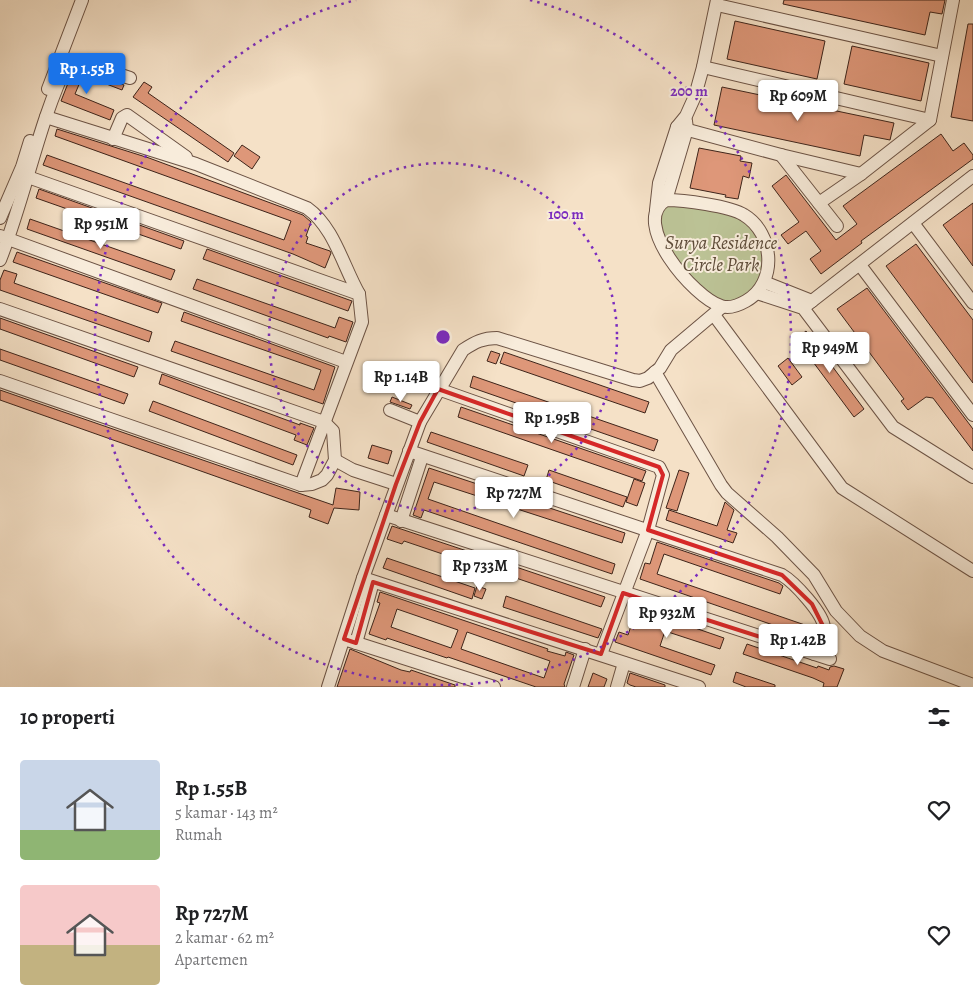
<!DOCTYPE html>
<html lang="id">
<meta charset="utf-8">
<style>
:root{--surface:#fff;--page:#f6f6f6;--text:#202124;--muted:#757577;--accent:#1a73e8}
body{margin:0;font-family:Alegreya,serif;background:var(--page);color:var(--text);height:100vh;display:flex;flex-direction:column;font-size:19px;white-space:nowrap}
*{box-sizing:border-box;margin:0}
p{font-size:16px;color:var(--muted)}
.icon{flex:none;width:28px;height:28px;fill:none;stroke:currentColor;stroke-width:2;stroke-linecap:round;stroke-linejoin:round}
.map{position:relative;height:687px;overflow:hidden}
.details{display:flex;flex-direction:column;background:var(--surface);flex:1}
.details>*{flex:none}
.price{position:absolute;translate:-50% -42px;padding:0 11px;border-radius:5px;background:#fff;color:#222;font-size:16px;line-height:32px;filter:drop-shadow(0 1px 2px #0008)}
.price::after{content:'';position:absolute;left:50%;top:30px;width:15px;height:11px;margin-left:-8px;background:inherit;clip-path:polygon(0 0,100% 0,50% 100%)}
.price.active{background:var(--accent);color:#fff}
ul{padding:0;list-style:none}
li{display:flex;align-items:center;gap:15px;height:125px;padding:0 20px}
li span{display:grid;place-items:center;flex:none;width:140px;height:100px;border-radius:5px;color:#555}
li>.icon{margin-inline-start:auto}
span .icon{width:60px;height:60px;fill:#fffc;stroke-width:1}
li b{font-size:21px}
h2{display:flex;justify-content:space-between;align-items:center;height:60px;padding:0 20px;font-size:21px}
.map>svg:first-child{display:block}
</style>
<div class="map">
<svg width="973" height="687" viewBox="0 0 973 687">
<rect width="100%" height="100%" fill="#f5e1c7"/>
<filter id="stains"><feTurbulence type="fractalNoise" baseFrequency=".004" numOctaves="4"/><feColorMatrix values="0 0 0 0 .2 0 0 0 0 .09 0 0 0 0 .02 0 0 0 .5 -.17"/></filter>
<radialGradient id="worn" r=".72"><stop offset=".6" stop-color="#630" stop-opacity="0"/><stop offset="1" stop-color="#630" stop-opacity=".3"/></radialGradient>
<!-- green -->
<polygon fill="#bcc396" stroke="#7d7458" points="666,200 749,218 769,263 751,298 714,303 657,238 661,202"/>
<!-- building -->
<g fill="#de9779" stroke="#3e241a" fill-rule="evenodd">
<polygon points="784,0 945,0 942,14 930,12 925,35 783,4"/>
<polygon points="735,21 825,41 817,79 727,59"/>
<polygon points="968,24 973,24 973,121 951,117"/>
<polygon points="852,46 929,63 921,101 844,84"/>
<polygon points="74,68 124,85 122,90 83,75 75,94 114,110 110,120 61,101"/>
<polygon points="144,82 152,87 148,93 234,153 228,162 133,97"/>
<polygon points="722,87 894,123 890,140 864,135 860,156 714,125"/>
<polygon points="57,129 149,158 303,215 311,222 306,236 308,237 306,243 330,251 331,253 325,268 293,254 43,165 47,155 284,240 291,221 55,136"/>
<polygon points="941,134 953,151 964,143 973,155 973,159 861,241 862,243 821,274 810,259 821,251 806,231 788,244 781,235 799,222 772,186 786,175 836,240 857,224 843,206"/>
<polygon points="242,145 260,157 252,169 234,156"/>
<polygon points="699,148 741,156 740,161 752,163 749,178 743,176 738,199 725,197 726,195 690,188"/>
<polygon points="39,189 184,241 181,249 36,198"/>
<polygon points="973,203 973,266 943,225"/>
<polygon points="30,219 175,270 171,280 27,229"/>
<polygon points="916,244 973,320 973,383 886,266"/>
<polygon points="207,249 352,301 348,311 203,259"/>
<polygon points="17,252 162,303 158,313 13,262"/>
<polygon points="4,270 17,274 14,283 152,332 149,342 0,290 0,280"/>
<polygon points="197,279 335,328 339,317 353,322 346,342 329,336 328,338 193,289"/>
<polygon points="867,288 973,429 973,451 933,398 926,397 908,410 901,401 904,399 837,309"/>
<polygon points="184,312 335,367 323,404 171,351 175,341 314,390 321,370 181,321"/>
<polygon points="0,318 138,367 134,377 0,329"/>
<polygon points="806,331 864,409 854,417 796,339"/>
<polygon points="0,349 128,394 124,404 0,360"/>
<polygon points="491,351 500,354 496,364 487,361"/>
<polygon points="504,352 649,402 645,413 500,363"/>
<polygon points="788,358 802,377 792,385 778,366"/>
<polygon points="162,374 300,425 300,423 314,428 307,445 294,440 296,435 159,384"/>
<polygon points="473,376 658,440 654,451 470,387"/>
<polygon points="0,390 333,505 336,488 360,492 359,510 334,508 328,524 309,517 311,510 0,400"/>
<polygon points="392,397 412,405 410,409 390,402"/>
<polygon points="153,401 297,455 293,465 149,411"/>
<polygon points="461,407 646,471 642,481 458,417"/>
<polygon points="431,432 528,465 524,476 427,442"/>
<polygon points="372,445 392,451 388,464 368,458"/>
<polygon points="429,468 625,533 622,543 434,482 428,499 615,564 612,574 424,510 421,518 413,515"/>
<polygon points="549,470 627,497 623,507 546,480"/>
<polygon points="679,470 689,473 677,511 666,508"/>
<polygon points="634,479 645,483 637,506 626,502"/>
<polygon points="725,502 734,510 727,530 737,533 733,543 666,520 669,510 717,526"/>
<polygon points="392,526 497,561 493,571 404,541 402,544 387,539"/>
<polygon points="657,542 779,583 783,586 780,594 664,554 657,574 805,625 802,635 640,579 645,563 650,564"/>
<polygon points="387,558 475,588 472,599 383,568"/>
<polygon points="516,567 605,597 601,607 513,577"/>
<polygon points="477,586 486,589 482,599 474,596"/>
<path d="M380 592 548 649 547 651 565 656 566 652 574 655 564 684 565 687H536L448 657 447 658 387 638 386 640 369 634 380 603 377 602ZM397 609 458 630 451 648 391 627ZM467 632 550 661 544 678 461 649Z"/>
<polygon points="506,596 602,629 598,638 503,607"/>
<polygon points="637,608 724,638 720,649 665,631 660,646 715,665 711,675 615,642 619,632 628,635"/>
<polygon points="747,644 817,668 818,666 829,670 830,667 834,666 844,669 837,687 823,687 824,683 813,678 743,654"/>
<polygon points="350,649 401,670 410,672 411,670 455,685 455,687 337,687"/>
<polygon points="736,672 775,685 775,687 746,687 733,682"/>
<polygon points="593,673 607,679 604,687 588,687"/>
<polygon points="630,673 665,685 665,687 636,687 630,685 627,683"/>
</g>
<g fill="none" stroke-linecap="round" stroke-linejoin="round">
<defs>
<g id="minor">
<polyline points="717,5 942,56"/>
<polyline points="703,67 930,120"/>
<polyline points="48,89 82,0"/>
<path d="M46 117 196 164 307 208C334 227 343 266 359 294"/>
<polyline points="677,127 781,155 861,174"/>
<polyline points="113,139 122,118 127,115 186,157"/>
<polyline points="781,155 837,226"/>
<path d="M666 200C683 200 730 206 744 215 774 233 778 283 746 301 739 305 729 309 721 306 694 298 629 222 666 200Z"/>
<polyline points="666,200 687,129 686,121"/>
<polyline points="819,203 861,174 930,120 953,0"/>
<polyline points="656,210 659,183 677,127 686,116 695,96 703,67 717,0"/>
<polyline points="0,218 22,167 30,141"/>
<polyline points="913,223 973,303"/>
<polyline points="0,236 346,362"/>
<path d="M0 260C26 195 38 123 69 60H75L130 78"/>
<polyline points="860,265 973,415"/>
<polyline points="764,282 812,301"/>
<polyline points="757,293 803,308 893,427 973,477"/>
<polyline points="803,308 973,176"/>
<polyline points="0,309 324,422 333,431 335,460 327,475 322,480 312,484 301,485"/>
<polyline points="714,315 842,488 973,571"/>
<polyline points="655,372 721,485 727,493 777,537 814,575 836,611 860,636 883,651 973,685"/>
<polyline points="0,381 301,485 362,322 359,294 28,177"/>
<polyline points="438,389 659,467 663,475 648,530 601,654"/>
<polyline points="390,410 420,422"/>
<path d="M409 451 782 575C794 582 824 614 824 628 823 636 817 646 814 654"/>
<polyline points="335,460 353,470 396,484"/>
<polyline points="386,515 830,659"/>
<polyline points="401,521 422,457"/>
<polyline points="363,578 699,687"/>
<polyline points="344,639 494,687"/>
<polyline points="356,643 373,582"/>
<path d="M328 687 363 578 420 422 463 350C475 342 483 338 497 338L633 380 640 381 648 378 660 368 671 350 722 307"/>
<polyline points="573,687 585,649"/>
<polyline points="617,687 624,663"/>
</g>
</defs>
<!-- minor casing -->
<use href="#minor" stroke="#6c5345" stroke-width="14"/>
<!-- minor -->
<use href="#minor" stroke="#f8ecdb" stroke-width="12"/>
</g>
<!-- marked area -->
<path fill="none" stroke="#d62828" stroke-width="4" stroke-linejoin="round" d="M438 389 659 467 663 475 648 530 782 575 812 604 824 628 814 654 623 593 601 654 373 582 356 643 344 639 396 484 420 422Z"/>
<!-- distance rings -->
<g fill="none" stroke="#7b2cbf" stroke-width="2.5" stroke-dasharray="2.5 5">
<circle cx="443" cy="337" r="174"/>
<path d="M530 0A348 348 0 1 1 356 0"/>
</g>
<g text-anchor="middle" stroke-width="4" stroke-linejoin="round" paint-order="stroke">
<!-- park labels -->
<g font-size="19" font-style="italic" fill="#5e4c39" stroke="#f8ecdb">
<text x="721" y="249">Surya Residence<tspan x="721" dy="22">Circle Park</tspan></text>
</g>
</g>
<circle cx="443" cy="337" r="8" fill="#7b2cbf" stroke="#f8ecdb" stroke-width="2.5"/>
<g font-size="15" text-anchor="middle" font-weight="bold" fill="#7b2cbf" stroke="#f8ecdb" stroke-width="4" stroke-linejoin="round" paint-order="stroke">
<text x="689" y="96">200 m</text>
<text x="566" y="219">100 m</text>
</g>
<rect width="100%" height="100%" filter="url(#stains)"/>
<rect width="100%" height="100%" fill="url(#worn)"/>
</svg>
<b class="price active" style="left:87px;top:95px">Rp 1.55B</b>
<b class="price" style="left:798px;top:122px">Rp 609M</b>
<b class="price" style="left:101px;top:250px">Rp 951M</b>
<b class="price" style="left:830px;top:374px">Rp 949M</b>
<b class="price" style="left:401px;top:403px">Rp 1.14B</b>
<b class="price" style="left:552px;top:444px">Rp 1.95B</b>
<b class="price" style="left:514px;top:519px">Rp 727M</b>
<b class="price" style="left:480px;top:592px">Rp 733M</b>
<b class="price" style="left:667px;top:639px">Rp 932M</b>
<b class="price" style="left:798px;top:666px">Rp 1.42B</b>
</div>
<section class="details">
<h2>10 properti<svg class="icon" aria-label="filters" viewBox="0 0 24 24"><path d="M4 7h16M4 17h16"/><circle cx="9" cy="7" r="2"/><circle cx="15" cy="17" r="2"/></svg></h2>
<ul>
<li><span style="background:linear-gradient(#c9d6e8 70%,#8fb573 0)"><svg class="icon" aria-label="home" viewBox="0 0 24 24"><path d="M3 11l9-7 9 7M6 9v11h12V9"/></svg></span><div><b>Rp 1.55B</b><p>5 kamar · 143 m²</p><p>Rumah</p></div><svg class="icon" aria-label="heart" viewBox="0 0 24 24"><path d="M12 20l-8-8c-3-5 5-10 8-4 3-6 11-1 8 4z"/></svg></li>
<li><span style="background:linear-gradient(#f6c9c9 60%,#c2b280 0)"><svg class="icon" aria-label="home" viewBox="0 0 24 24"><path d="M3 11l9-7 9 7M6 9v11h12V9"/></svg></span><div><b>Rp 727M</b><p>2 kamar · 62 m²</p><p>Apartemen</p></div><svg class="icon" aria-label="heart" viewBox="0 0 24 24"><path d="M12 20l-8-8c-3-5 5-10 8-4 3-6 11-1 8 4z"/></svg></li>
</ul>
</section>
